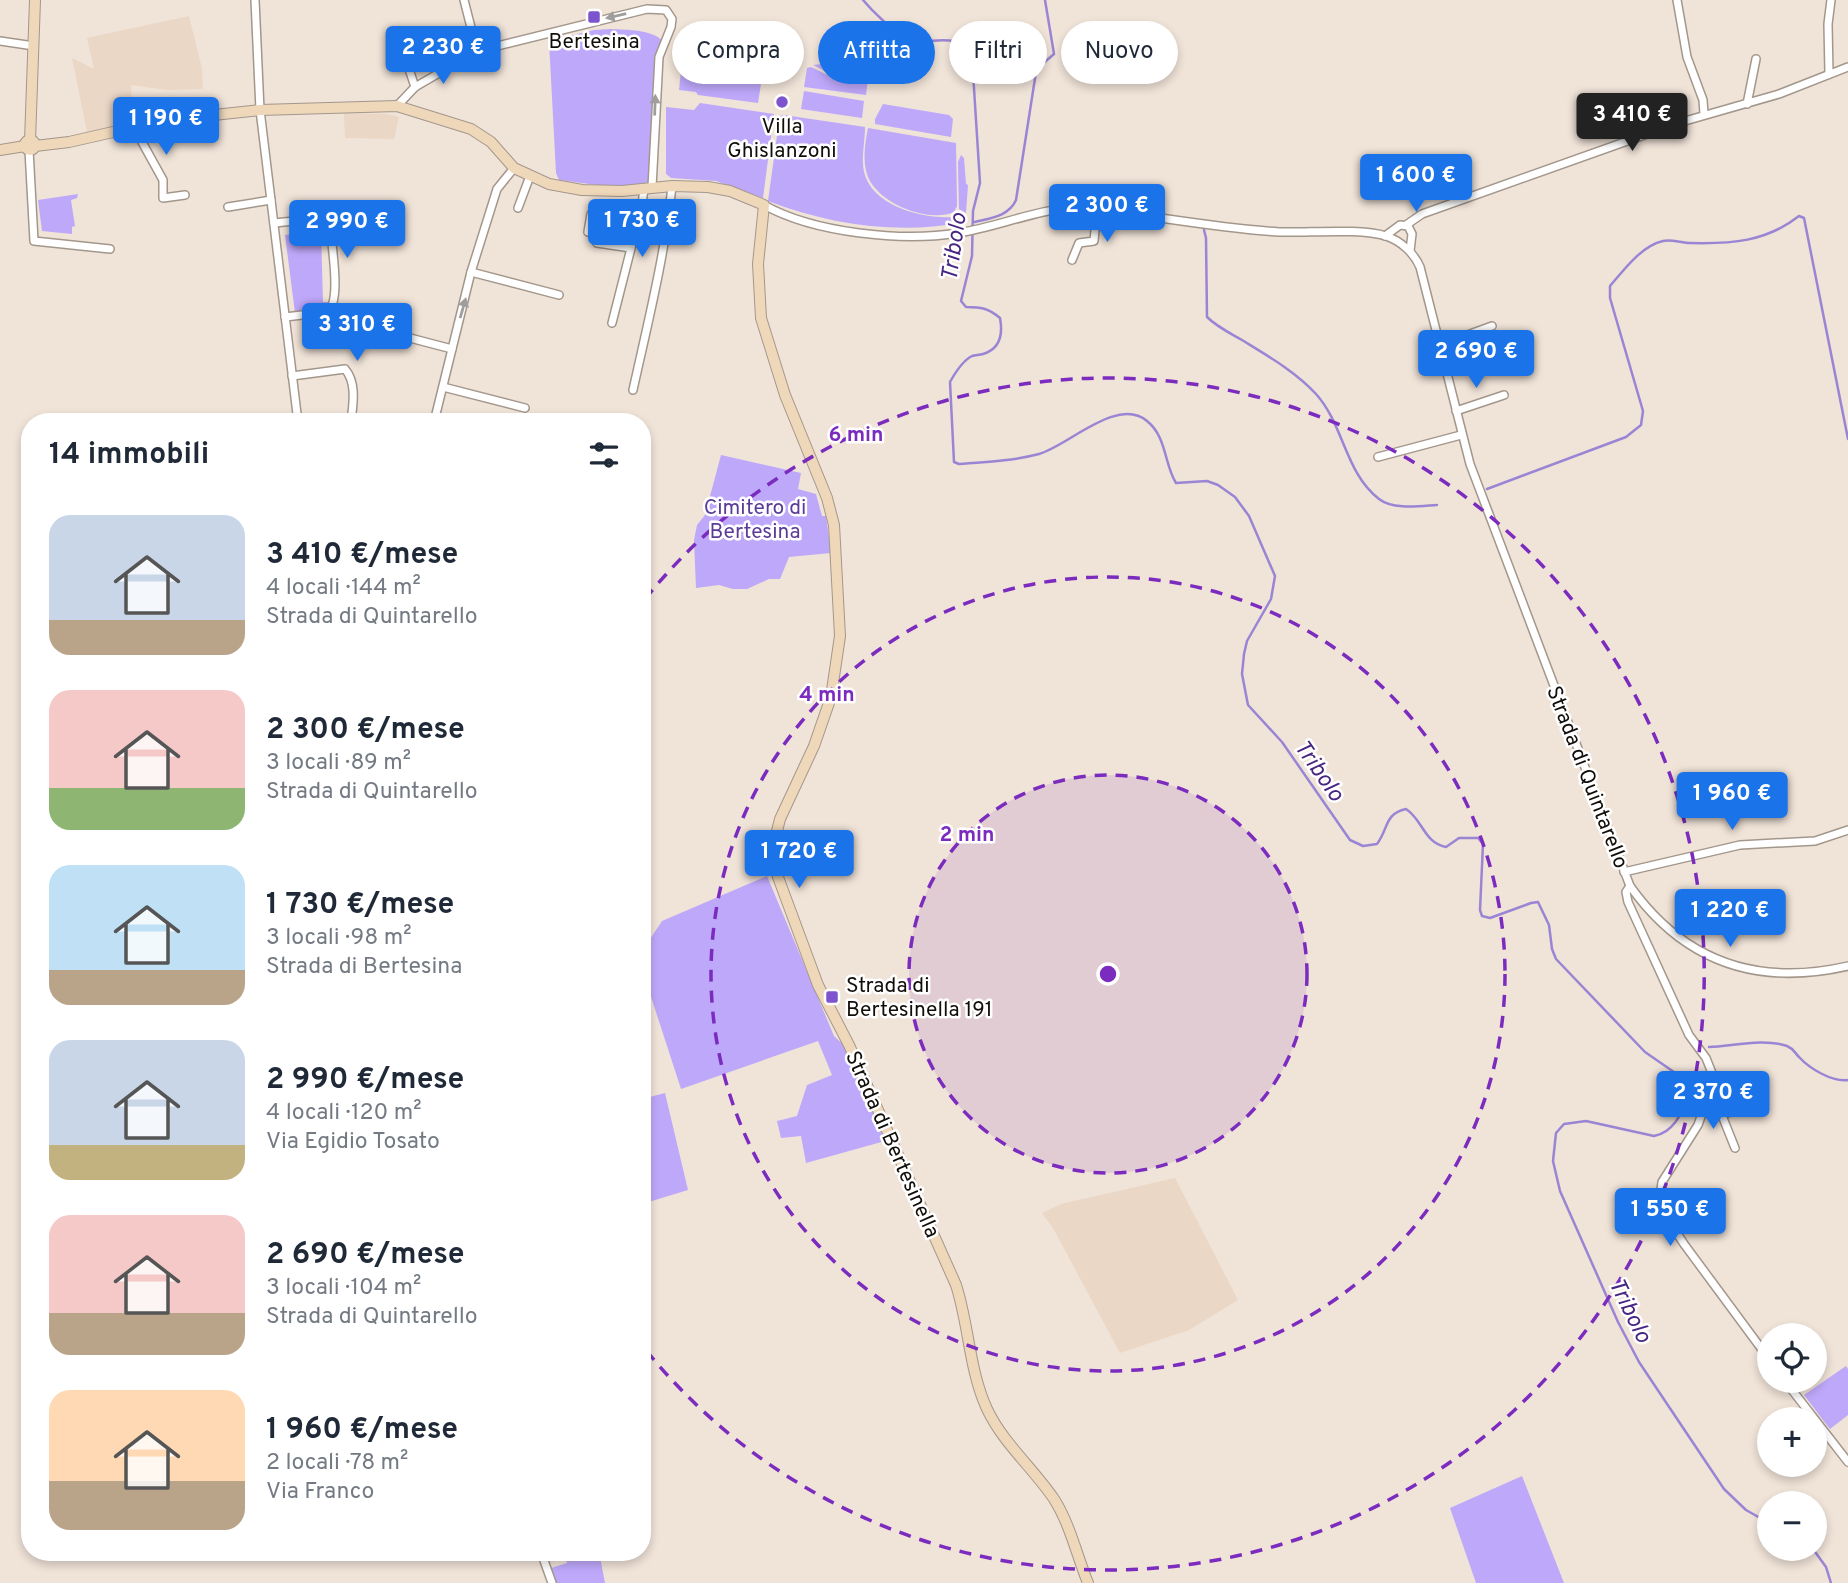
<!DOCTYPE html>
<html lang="it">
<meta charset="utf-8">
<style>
:root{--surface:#fff;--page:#f6f6f7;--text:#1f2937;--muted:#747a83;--accent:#1a73e8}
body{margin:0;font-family:Overpass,sans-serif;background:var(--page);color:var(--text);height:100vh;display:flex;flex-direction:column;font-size:26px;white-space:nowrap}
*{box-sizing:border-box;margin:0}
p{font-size:23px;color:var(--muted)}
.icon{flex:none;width:38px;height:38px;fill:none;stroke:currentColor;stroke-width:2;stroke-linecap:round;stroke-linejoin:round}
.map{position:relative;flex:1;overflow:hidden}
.panel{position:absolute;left:21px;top:413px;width:630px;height:1148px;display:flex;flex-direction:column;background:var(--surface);border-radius:28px;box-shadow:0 4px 10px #0003}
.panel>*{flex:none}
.hud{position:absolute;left:672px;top:21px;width:665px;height:63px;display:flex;gap:14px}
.controls{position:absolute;left:1757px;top:1323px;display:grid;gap:14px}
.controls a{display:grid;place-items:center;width:70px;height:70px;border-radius:50%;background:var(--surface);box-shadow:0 4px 10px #0003;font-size:35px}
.price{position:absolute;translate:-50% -60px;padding:0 16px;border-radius:7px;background:var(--accent);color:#fff;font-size:23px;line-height:46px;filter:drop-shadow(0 2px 4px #0008)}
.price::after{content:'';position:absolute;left:50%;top:42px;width:21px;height:16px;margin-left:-10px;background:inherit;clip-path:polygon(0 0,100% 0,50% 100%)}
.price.on{background:#222;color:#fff}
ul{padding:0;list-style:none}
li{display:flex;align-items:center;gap:21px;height:175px;padding:0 28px}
li span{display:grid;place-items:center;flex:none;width:196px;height:140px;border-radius:21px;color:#555}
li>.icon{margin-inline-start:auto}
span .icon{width:84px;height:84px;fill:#fffc;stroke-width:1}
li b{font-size:30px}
h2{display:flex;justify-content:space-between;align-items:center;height:84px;padding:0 28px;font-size:30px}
.tag{padding:0 24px;border-radius:32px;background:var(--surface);box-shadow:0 4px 10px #0003;font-size:24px;line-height:63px}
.tag.on{background:var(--accent);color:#fff}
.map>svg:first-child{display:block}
</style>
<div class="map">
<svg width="1848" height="1583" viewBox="0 0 1848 1583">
<rect width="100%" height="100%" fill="#f0e3d8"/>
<!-- built -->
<g fill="#ead7c6">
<polygon points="189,16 202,69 203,89 167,90 131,85 132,101 139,106 139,121 87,132 72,58 94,69 87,38"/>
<polygon points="344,113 387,114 399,117 394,139 345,138"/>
<polygon points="1175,1178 1238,1300 1189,1330 1120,1353 1053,1228 1042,1213 1061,1204"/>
</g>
<!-- green -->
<g fill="#bea8fa">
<path d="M611 29C628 30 652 29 664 42L653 180C630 192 585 183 559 180L556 173 549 41 594 30Z"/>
<polygon points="695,47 764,64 761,80 682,67 685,51"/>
<polygon points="823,64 844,66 863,75 835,76 813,65"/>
<polygon points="811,67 834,78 868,79 866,95 804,87 807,68"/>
<polygon points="681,71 761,84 758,103 698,95 696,92 679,90"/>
<polygon points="804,91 864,101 862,118 801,109"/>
<polygon points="700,103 774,114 763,198 716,181 671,178 666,174 666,107 694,110"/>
<polygon points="883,104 949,115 953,119 951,137 875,124 875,119"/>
<path d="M784 115 865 127C865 142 861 157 864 172 872 206 922 219 952 217L956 222H965C900 235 830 225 768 201L779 121 780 116Z"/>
<path d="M868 128 956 143 957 206 954 212C928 223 879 204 868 177 862 162 865 143 868 128Z"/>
<polygon points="961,155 964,158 966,184 968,185 966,213 959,209 958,162"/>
<polygon points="78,194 77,198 71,200 75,226 72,227 72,234 42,231 38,200"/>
<polygon points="321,230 323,302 331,302 328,309 295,313 285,235"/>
<polygon points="721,455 801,473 798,489 816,494 822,516 826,516 831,553 789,557 780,579 769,579 747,589 733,589 719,585 696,588 694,540 697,525 705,515"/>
<polygon points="767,876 834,1036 848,1049 885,1141 806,1163 801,1136 781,1138 777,1121 797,1116 807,1085 832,1075 818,1041 681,1089 642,969 642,951 662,921"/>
<polygon points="665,1093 688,1190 642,1204 642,1099"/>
<polygon points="1846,1366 1848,1369 1848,1415 1830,1429 1804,1395"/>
<polygon points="1522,1476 1564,1583 1476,1583 1450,1508"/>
<polygon points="578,1552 599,1552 605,1583 554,1583 551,1568 567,1563 566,1558"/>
</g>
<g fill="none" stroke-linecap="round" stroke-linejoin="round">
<!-- stream -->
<g stroke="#9a85d4" stroke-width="2.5">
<path d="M863 0C873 12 890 28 904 37 926 50 956 26 972 57L980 183 973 211 972 256 961 301 966 307C981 307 988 308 1000 318 1003 334 1000 349 983 354 979 355 975 355 972 356 962 361 955 373 950 382L954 462 959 464C987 462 1012 461 1039 454 1068 446 1117 396 1147 421 1167 437 1164 464 1176 483L1207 481 1218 485 1235 497 1249 516 1275 576 1271 599 1247 641 1244 654 1242 674 1248 705 1282 742 1350 840 1363 846 1377 844C1389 828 1384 814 1406 809 1423 820 1424 843 1446 847L1459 838H1478L1483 844 1480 910 1482 916 1490 918 1531 903 1538 902 1549 925 1552 949 1556 959 1645 1052 1684 1079C1685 1084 1687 1091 1686 1097 1683 1114 1672 1133 1654 1136L1586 1121 1564 1124 1556 1133 1553 1161 1560 1191 1618 1322 1639 1362 1724 1489 1746 1510 1769 1523"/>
<path d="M975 222C991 218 1009 216 1016 200L1036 72 1040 66 1054 54 1045 0"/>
<path d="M1204 230 1206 238 1207 317C1217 327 1230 333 1242 340 1268 356 1296 372 1316 394 1344 425 1345 473 1379 499 1393 510 1420 506 1437 505"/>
<path d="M1487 489 1626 437 1641 425 1643 411 1610 298V286C1624 270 1641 246 1663 241 1671 239 1682 243 1690 243 1731 244 1766 242 1799 216L1804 218 1848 439"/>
<path d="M1709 1047C1733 1046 1764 1038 1787 1046 1794 1049 1794 1052 1799 1057 1810 1069 1832 1082 1848 1080"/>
<polyline points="1813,1549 1826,1567 1831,1583"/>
</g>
<defs>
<g id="street">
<polyline points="255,0 260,110 298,422"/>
<polyline points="464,0 477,51"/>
<polyline points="1677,0 1687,57 1703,100 1704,114"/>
<polyline points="0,41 34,46"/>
<polyline points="404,54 415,87"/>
<polyline points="1829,74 1828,24 1831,0"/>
<polyline points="1747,104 1756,59"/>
<polyline points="397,106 415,87 477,51 647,9 666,10 672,19 671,27 659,57 652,187"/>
<polyline points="144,125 142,142 163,180 163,198 185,195"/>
<polyline points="29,150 34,241 110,249"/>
<path d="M764 205C814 233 902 242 958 233 998 227 1037 209 1078 207 1145 214 1212 228 1279 232 1309 233 1360 228 1386 236 1401 241 1414 253 1420 267L1470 464 1630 886C1684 962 1757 987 1848 966"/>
<polyline points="228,207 271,200"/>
<polyline points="518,208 530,176"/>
<polyline points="591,214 588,232 599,234 597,243 631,248"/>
<path d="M274 223 324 218 329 223 331 233C332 250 341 300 328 312L285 317"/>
<polyline points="1406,225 1422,214 1678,123 1779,94 1848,67"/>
<polyline points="1385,236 1400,225 1408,226 1412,234 1410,251"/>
<polyline points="1072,260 1079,243 1094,241 1097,209"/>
<polyline points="471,272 559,295"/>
<polyline points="612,323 642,205 644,188"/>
<polyline points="391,333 452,349"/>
<polyline points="1440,345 1492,326"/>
<path d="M292 376 345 369C357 383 353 404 351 422"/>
<polyline points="443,387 525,408"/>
<path d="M633 390C648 322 665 255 672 186"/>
<polyline points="1456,411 1504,395"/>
<polyline points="434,422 471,272 497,189 514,168"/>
<polyline points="1378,457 1461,435"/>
<polyline points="1624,872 1740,845 1815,841 1848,830"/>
<polyline points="1630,886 1626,892 1628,902 1689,1035 1706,1058 1712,1073 1712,1085 1698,1125 1662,1182 1660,1197 1663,1212 1684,1244 1769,1359"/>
<polyline points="1708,1099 1717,1103 1735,1148"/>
<polyline points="1722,1115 1763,1100"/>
<polyline points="1785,1381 1848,1462"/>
<polyline points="541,1552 552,1583"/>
</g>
<g id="secondary">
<circle cx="30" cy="145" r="5"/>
<polyline points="30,141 35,0"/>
<path d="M35 146 69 142 144 125 195 117 260 110 397 106 471 129 491 142 514 168 549 184 582 190 622 191 672 186 708 187 730 191 764 205 758 264 761 318 785 395 827 498 834 525 840 636 831 697 814 746 780 819 773 847 775 860 778 877 818 985 849 1045 956 1285C969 1325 969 1370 987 1409 1003 1443 1033 1468 1054 1499 1070 1524 1077 1556 1088 1583"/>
<polyline points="0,150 25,146"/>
</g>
</defs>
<!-- street casing -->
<use href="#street" stroke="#a3978c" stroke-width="10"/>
<!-- secondary casing -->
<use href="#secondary" stroke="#a3978c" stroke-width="12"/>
<!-- street -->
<use href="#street" stroke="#fff" stroke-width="7"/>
<!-- secondary -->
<use href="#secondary" stroke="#efd7ba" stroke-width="10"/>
</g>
<!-- one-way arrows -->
<defs><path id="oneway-solid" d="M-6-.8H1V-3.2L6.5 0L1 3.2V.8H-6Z" transform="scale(1.75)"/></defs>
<g fill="#a09e9d">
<use href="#oneway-solid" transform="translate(616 16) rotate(167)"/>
<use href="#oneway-solid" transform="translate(655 105) rotate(-88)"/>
<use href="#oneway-solid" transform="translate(463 308) rotate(-74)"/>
</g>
<!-- distance rings -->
<circle cx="1108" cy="974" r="199" fill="#7b2cbf" fill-opacity=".12"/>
<g fill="none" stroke="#7b2cbf" stroke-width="3.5" stroke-dasharray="12 9">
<circle cx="1108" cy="974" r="199"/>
<circle cx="1108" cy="974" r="397"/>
<path d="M645 599A596 596 0 1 1 645 1349"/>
</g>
<!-- markers -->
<g fill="#7d54cd" stroke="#fff" stroke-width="2.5">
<rect x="587" y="10" width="14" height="14" rx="3.5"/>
<circle cx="782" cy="102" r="7"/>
<rect x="825" y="990" width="14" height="14" rx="3.5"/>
</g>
<g text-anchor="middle" stroke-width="5" stroke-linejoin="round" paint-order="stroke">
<!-- poi labels -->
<g font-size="21" fill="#110d09" stroke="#fff">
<text x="594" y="48">Bertesina</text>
<text x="782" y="133">Villa<tspan x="782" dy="24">Ghislanzoni</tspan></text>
<text x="846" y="992" text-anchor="start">Strada di<tspan x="846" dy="24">Bertesinella 191</tspan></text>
</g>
<!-- park labels -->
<g font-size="21" fill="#5b3b98" stroke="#fff">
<text x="755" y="514">Cimitero di<tspan x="755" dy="24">Bertesina</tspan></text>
</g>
<!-- street labels -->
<g font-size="21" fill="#110d09" stroke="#fff">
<text transform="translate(1588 777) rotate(69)" y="7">Strada di Quintarello</text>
<text transform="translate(893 1144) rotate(66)" y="7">Strada di Bertesinella</text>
</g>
<!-- water labels -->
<g font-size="23" font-style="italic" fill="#482581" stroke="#fff">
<text transform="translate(953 247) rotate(-82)" y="8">Tribolo</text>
<text transform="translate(1320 770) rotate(55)" y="8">Tribolo</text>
<text transform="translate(1631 1310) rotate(64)" y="8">Tribolo</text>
</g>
</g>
<circle cx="1108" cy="974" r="10" fill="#7b2cbf" stroke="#fff" stroke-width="3.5"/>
<g font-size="21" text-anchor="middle" font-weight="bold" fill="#7b2cbf" stroke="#fff" stroke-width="5" stroke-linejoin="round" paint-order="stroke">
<text x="856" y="441">6 min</text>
<text x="827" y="701">4 min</text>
<text x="967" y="841">2 min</text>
</g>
</svg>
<div class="controls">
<a><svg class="icon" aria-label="locate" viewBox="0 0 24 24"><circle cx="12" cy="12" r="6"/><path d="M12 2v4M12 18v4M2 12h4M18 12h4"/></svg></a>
<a>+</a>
<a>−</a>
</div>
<b class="price" style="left:443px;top:86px">2 230 €</b>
<b class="price on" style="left:1632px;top:153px">3 410 €</b>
<b class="price" style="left:166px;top:157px">1 190 €</b>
<b class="price" style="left:1416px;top:214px">1 600 €</b>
<b class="price" style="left:1107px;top:244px">2 300 €</b>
<b class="price" style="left:642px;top:259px">1 730 €</b>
<b class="price" style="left:347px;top:260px">2 990 €</b>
<b class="price" style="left:357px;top:363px">3 310 €</b>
<b class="price" style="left:1476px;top:390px">2 690 €</b>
<b class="price" style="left:1732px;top:832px">1 960 €</b>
<b class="price" style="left:799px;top:890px">1 720 €</b>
<b class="price" style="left:1730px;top:949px">1 220 €</b>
<b class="price" style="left:1713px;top:1131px">2 370 €</b>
<b class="price" style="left:1670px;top:1248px">1 550 €</b>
<div class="hud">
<a class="tag">Compra</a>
<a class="tag on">Affitta</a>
<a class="tag">Filtri</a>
<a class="tag">Nuovo</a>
</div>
<section class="panel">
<h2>14 immobili<svg class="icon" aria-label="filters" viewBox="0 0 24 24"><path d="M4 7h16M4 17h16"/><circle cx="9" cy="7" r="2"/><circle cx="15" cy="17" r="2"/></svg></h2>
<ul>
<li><span style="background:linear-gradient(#c9d6e8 75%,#b9a48a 0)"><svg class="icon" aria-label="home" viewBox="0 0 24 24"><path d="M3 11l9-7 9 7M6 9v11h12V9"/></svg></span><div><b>3 410 €/mese</b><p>4 locali · 144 m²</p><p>Strada di Quintarello</p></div></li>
<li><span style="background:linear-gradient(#f6c9c9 70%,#8fb573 0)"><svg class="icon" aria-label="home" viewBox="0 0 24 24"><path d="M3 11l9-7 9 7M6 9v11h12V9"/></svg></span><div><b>2 300 €/mese</b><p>3 locali · 89 m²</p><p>Strada di Quintarello</p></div></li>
<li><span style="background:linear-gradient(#bfe0f5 75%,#b9a48a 0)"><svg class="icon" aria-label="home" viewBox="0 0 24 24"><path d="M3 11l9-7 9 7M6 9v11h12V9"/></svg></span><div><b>1 730 €/mese</b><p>3 locali · 98 m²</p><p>Strada di Bertesina</p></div></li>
<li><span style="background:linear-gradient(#c9d6e8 75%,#c2b280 0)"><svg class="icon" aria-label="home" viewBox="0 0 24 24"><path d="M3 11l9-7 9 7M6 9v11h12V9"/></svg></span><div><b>2 990 €/mese</b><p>4 locali · 120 m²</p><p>Via Egidio Tosato</p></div></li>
<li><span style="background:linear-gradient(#f6c9c9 70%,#b9a48a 0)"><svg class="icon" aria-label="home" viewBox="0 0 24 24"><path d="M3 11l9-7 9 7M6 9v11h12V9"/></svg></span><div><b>2 690 €/mese</b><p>3 locali · 104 m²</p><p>Strada di Quintarello</p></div></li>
<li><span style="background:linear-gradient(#ffd9b3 65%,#b9a48a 0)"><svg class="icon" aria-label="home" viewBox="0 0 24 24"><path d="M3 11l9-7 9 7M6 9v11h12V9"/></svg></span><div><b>1 960 €/mese</b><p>2 locali · 78 m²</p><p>Via Franco</p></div></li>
</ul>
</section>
</div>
